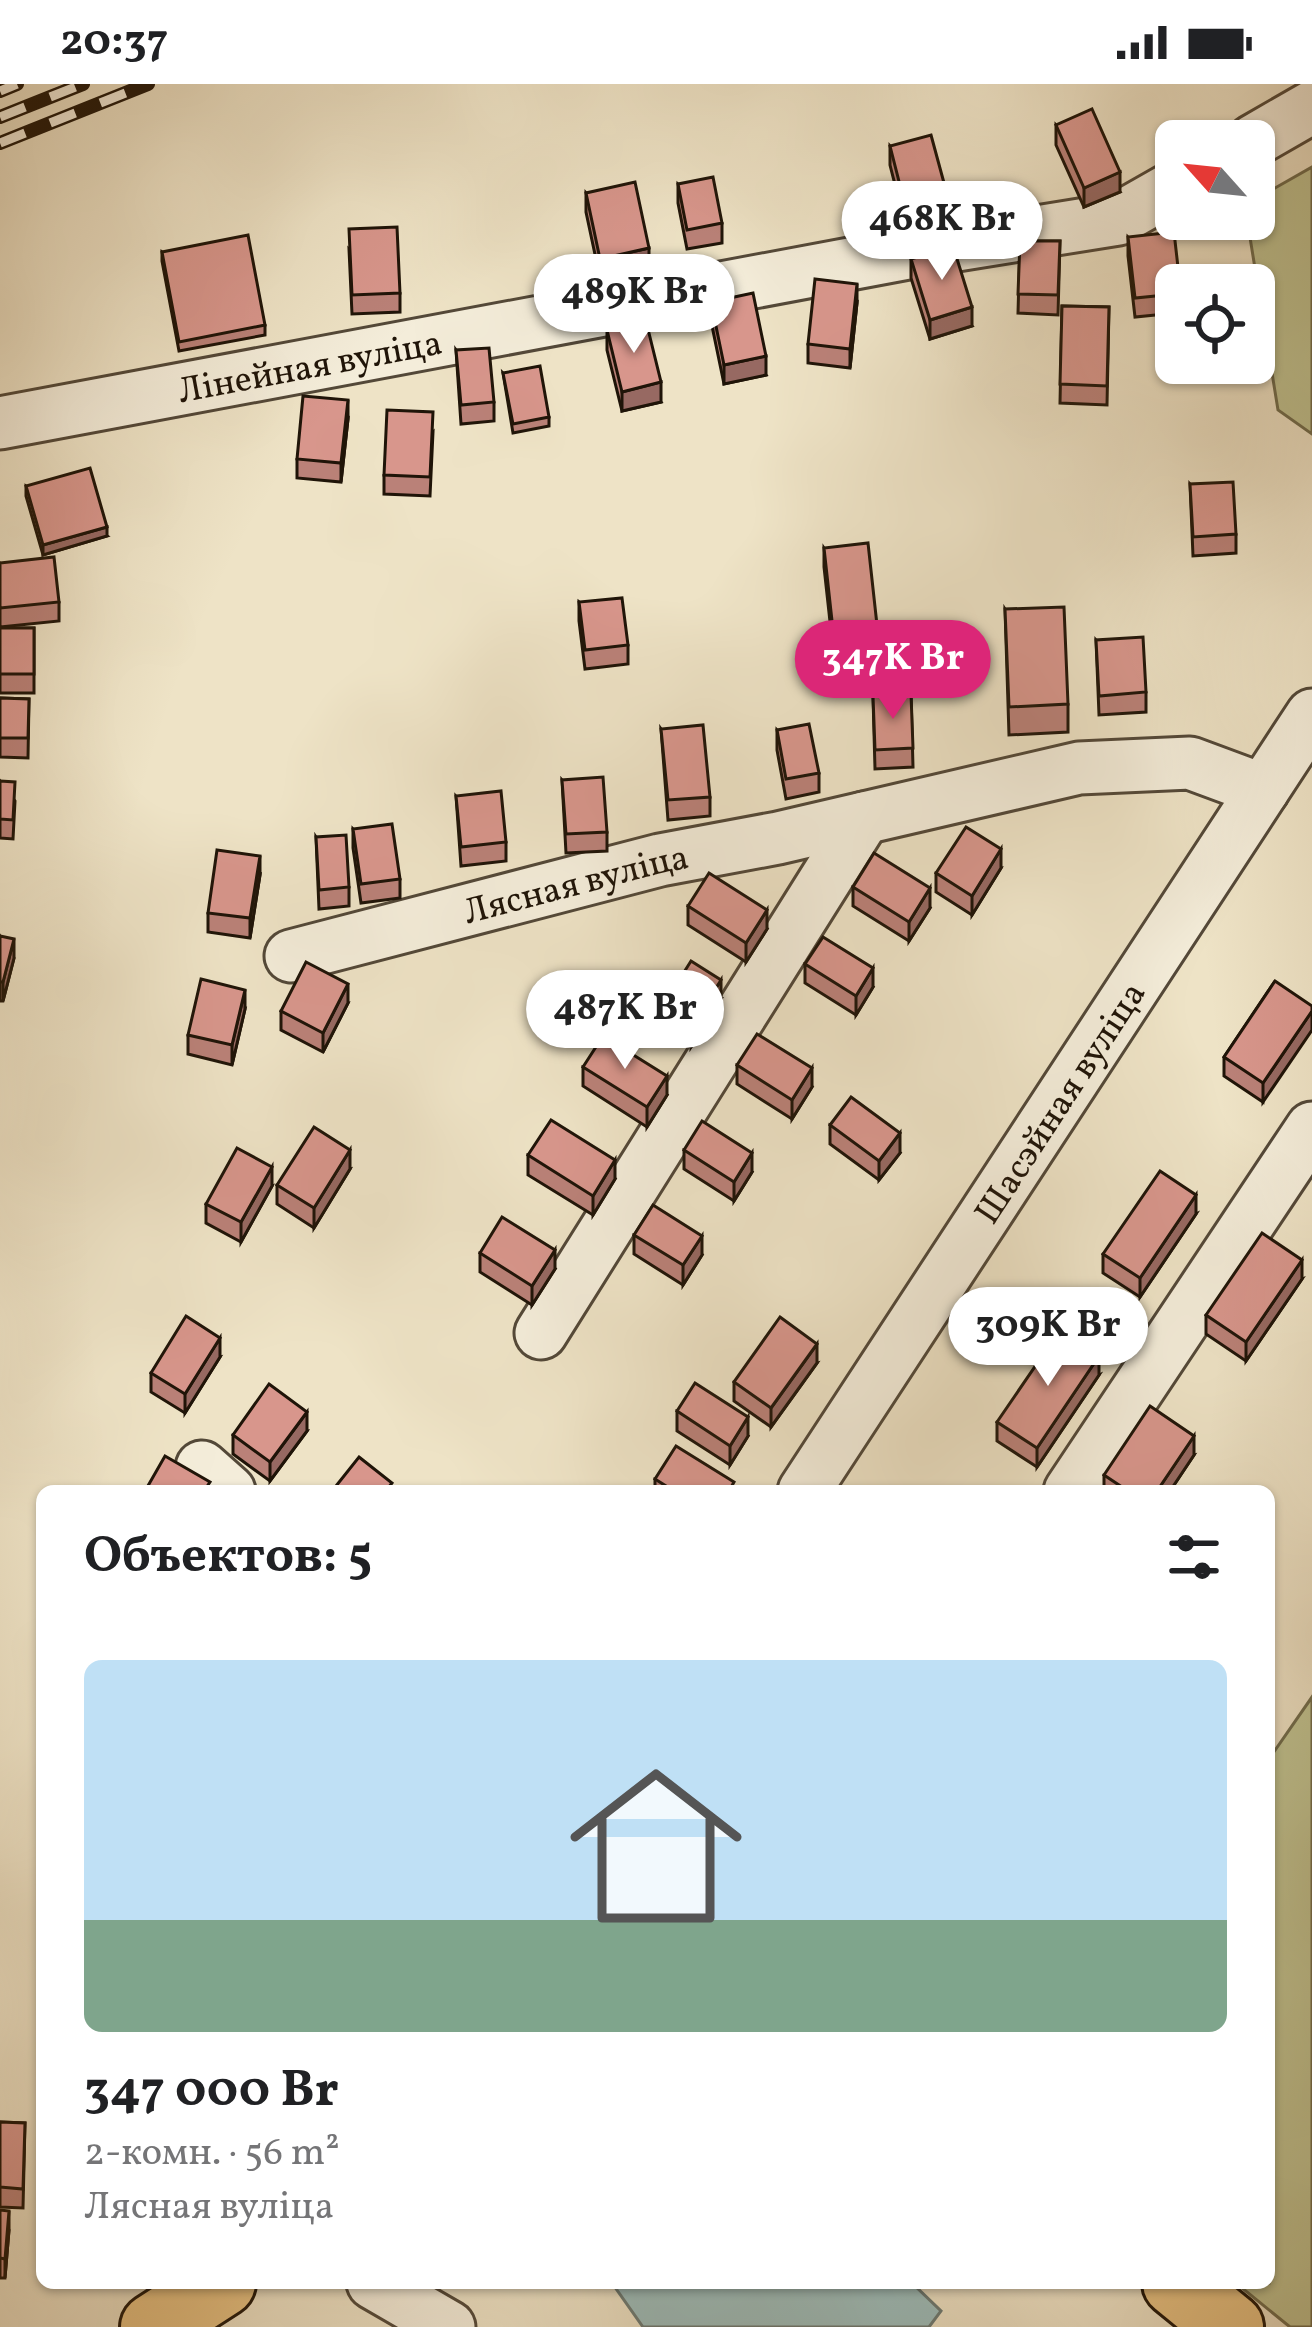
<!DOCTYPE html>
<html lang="ru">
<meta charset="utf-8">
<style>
:root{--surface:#fff;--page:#f2f2f2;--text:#202124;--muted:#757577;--line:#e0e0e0;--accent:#db2777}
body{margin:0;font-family:Vollkorn,serif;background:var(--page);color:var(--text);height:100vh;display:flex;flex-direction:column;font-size:45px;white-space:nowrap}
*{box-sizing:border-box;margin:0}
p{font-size:39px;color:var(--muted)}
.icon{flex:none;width:66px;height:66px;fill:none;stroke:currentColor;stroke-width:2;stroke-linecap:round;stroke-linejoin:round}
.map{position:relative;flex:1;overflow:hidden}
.drawer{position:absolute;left:36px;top:1401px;width:1239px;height:804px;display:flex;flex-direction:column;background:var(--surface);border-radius:18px;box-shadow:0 3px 9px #0004}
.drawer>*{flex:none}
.needle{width:78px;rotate:297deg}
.tools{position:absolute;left:1155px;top:36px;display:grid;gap:24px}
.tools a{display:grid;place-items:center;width:120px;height:120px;border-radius:18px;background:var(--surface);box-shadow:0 3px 9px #0004;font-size:60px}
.price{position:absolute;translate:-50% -102px;padding:0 27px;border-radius:42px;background:#fff;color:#222;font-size:39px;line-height:78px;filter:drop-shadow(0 3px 6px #0008)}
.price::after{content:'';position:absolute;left:50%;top:72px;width:36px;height:27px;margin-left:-18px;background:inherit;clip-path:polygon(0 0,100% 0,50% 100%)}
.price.current{background:var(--accent);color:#fff}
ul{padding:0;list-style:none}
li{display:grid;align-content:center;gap:24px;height:636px;padding:0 48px}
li+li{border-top:3px solid var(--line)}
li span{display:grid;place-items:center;height:372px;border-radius:18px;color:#555}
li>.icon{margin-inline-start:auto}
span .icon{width:216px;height:216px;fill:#fffc;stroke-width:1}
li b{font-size:51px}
h2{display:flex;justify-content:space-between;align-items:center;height:144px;padding:0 48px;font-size:51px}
.status{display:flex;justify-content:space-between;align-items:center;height:84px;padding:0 60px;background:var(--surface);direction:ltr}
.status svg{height:33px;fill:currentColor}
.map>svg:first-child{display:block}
</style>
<div class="status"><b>20:37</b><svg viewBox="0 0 49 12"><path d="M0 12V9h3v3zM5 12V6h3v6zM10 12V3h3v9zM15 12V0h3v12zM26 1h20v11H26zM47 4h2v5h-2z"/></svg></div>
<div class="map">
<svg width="1312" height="2243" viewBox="0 0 1312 2243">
<rect width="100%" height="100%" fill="#eee3c6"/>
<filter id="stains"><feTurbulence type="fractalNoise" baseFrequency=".00167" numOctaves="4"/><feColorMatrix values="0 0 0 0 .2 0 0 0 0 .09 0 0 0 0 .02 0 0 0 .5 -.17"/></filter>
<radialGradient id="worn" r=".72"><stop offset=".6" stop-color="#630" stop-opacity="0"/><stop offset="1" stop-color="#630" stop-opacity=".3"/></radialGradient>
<!-- green -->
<g fill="#bfc291" stroke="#6f6b4c" stroke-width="3">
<polygon points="1312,83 1312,350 1278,326 1247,135 1254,135 1254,116"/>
<polygon points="1312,1613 1312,2243 1290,2243 1236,2199 1269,2199 1269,1675"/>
</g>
<!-- water -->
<polygon fill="#9cbdbc" stroke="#6a7974" stroke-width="3" points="612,2199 912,2199 941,2227 929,2243 643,2243"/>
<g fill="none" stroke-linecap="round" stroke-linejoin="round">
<defs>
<g id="minor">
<polyline points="1253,57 1312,23"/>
<path id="s1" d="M0 339 919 167 1118 135 1176 102"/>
<path id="s2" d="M291 872 660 776 778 754 1079 684 1190 679 1263 706"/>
<polyline points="541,1249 864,734"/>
<polyline points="202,1383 229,1407"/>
<path id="s3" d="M804 1407 1312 631"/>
<polyline points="1070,1407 1312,1044"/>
<polyline points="373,2199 449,2243"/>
</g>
<g id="major">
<polyline points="1176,2199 1230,2243"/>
<polyline points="154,2243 222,2199"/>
</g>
</defs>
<!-- minor casing -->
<use href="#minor" stroke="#534838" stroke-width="57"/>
<!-- major casing -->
<use href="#major" stroke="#1f1408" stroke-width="72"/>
<!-- minor -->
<use href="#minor" stroke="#f4edda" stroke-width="51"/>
<!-- major -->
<use href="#major" stroke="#e7c283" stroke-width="66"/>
<defs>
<g id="rail">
<polyline points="0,7 17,0"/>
<polyline points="0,33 83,0"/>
<polyline points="0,59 148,0"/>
</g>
</defs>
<!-- rail casing -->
<use href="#rail" stroke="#1f1408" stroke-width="14"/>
<!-- rail -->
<use href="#rail" stroke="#f4edda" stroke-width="9" stroke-dasharray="27" stroke-linecap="butt"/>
</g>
<!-- wall -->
<g fill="#ba8178" stroke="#1f1408" stroke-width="3">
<polygon points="1056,41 1120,108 1084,123 1056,61"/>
<polygon points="890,62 947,129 905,140 890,81"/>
<polygon points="678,100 722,139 722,159 687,165 678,119"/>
<polygon points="586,109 649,183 600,194 586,128"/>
<polygon points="1128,153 1176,201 1176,229 1135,233 1128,172"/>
<polygon points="1020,157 1060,157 1058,231 1018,229"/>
<polygon points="349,165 400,209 400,228 352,230"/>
<polygon points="162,168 265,241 265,251 179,267 162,177"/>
<polygon points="911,175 972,242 930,255 911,194"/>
<polygon points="711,218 766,291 724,300 711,237"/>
<polygon points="857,219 850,284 808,279 808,260"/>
<polygon points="1062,222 1109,223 1107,321 1060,319"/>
<polygon points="607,246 661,318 622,327 607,266"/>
<polygon points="456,266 494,318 494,337 461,340"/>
<polygon points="503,289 549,333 549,342 513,349"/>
<polygon points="348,335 341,398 297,394 297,375"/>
<polygon points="433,348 430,412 384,410 384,391"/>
<polygon points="1190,400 1236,450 1236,469 1193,472"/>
<polygon points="26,402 107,452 43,471 26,412"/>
<polygon points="824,464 877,541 877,560 833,565 824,483"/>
<polygon points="0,479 59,518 59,537 0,543"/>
<polygon points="579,518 628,561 628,580 585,585 579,537"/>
<polygon points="1005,525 1068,620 1068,648 1009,651"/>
<rect x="0" y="544" width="34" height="65"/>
<polygon points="1096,556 1146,608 1146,628 1099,631"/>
<polygon points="911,610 913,683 875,685 873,612"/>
<polygon points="0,614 29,615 28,674 0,673"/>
<polygon points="661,645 710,713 710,732 668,736"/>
<polygon points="777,646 819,689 819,708 786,715 777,666"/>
<polygon points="562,696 607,748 607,767 566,769"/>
<polygon points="0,697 15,717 13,755 0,754"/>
<polygon points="456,712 506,758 506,777 461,782"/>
<polygon points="353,745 400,795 400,814 361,819 353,764"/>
<polygon points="316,753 349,803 349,822 319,825"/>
<polygon points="1001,784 972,831 936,808 936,789"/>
<polygon points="260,791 250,854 208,848 208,829"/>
<polygon points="853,803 930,824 909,857 853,822"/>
<polygon points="688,822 767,845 746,878 688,841"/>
<polygon points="0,852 14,874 3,917 0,917"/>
<polygon points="805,880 873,903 856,931 805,899"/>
<polygon points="1275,897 1263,1018 1224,992 1224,973"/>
<polygon points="721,915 691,963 661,944 661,925"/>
<polygon points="348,919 323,968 281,946 281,927"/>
<polygon points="245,925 232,981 188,970 188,951"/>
<polygon points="737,981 812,1003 792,1035 737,1000"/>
<polygon points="583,983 667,1011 647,1043 583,1002"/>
<polygon points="830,1041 900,1069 879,1096 830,1060"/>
<polygon points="684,1066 752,1088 734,1117 684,1085"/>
<polygon points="528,1071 615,1095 593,1131 528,1091"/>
<polygon points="350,1085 314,1144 277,1120 277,1101"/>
<polygon points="272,1102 241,1158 206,1139 206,1120"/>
<polygon points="1196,1130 1140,1213 1103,1189 1103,1170"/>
<polygon points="634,1151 702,1171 683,1201 634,1170"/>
<polygon points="480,1169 555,1185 532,1221 480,1188"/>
<polygon points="1302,1195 1246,1277 1206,1250 1206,1231"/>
<polygon points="220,1273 185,1329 151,1308 151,1289"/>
<polygon points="817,1279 771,1343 734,1317 734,1298"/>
<polygon points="1099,1291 1037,1383 997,1357 997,1338"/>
<polygon points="677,1327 748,1352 730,1381 677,1347"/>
<polygon points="307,1347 270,1397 233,1370 233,1351"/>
<polygon points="1194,1371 1170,1407 1104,1407 1104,1391"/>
<polygon points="655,1395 734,1407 655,1407"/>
<polygon points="0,2038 25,2039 23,2124 0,2123"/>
<polygon points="0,2126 9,2146 5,2194 0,2194"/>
</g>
<!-- shaded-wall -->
<g fill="#976962" stroke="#1f1408" stroke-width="3">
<polygon points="1120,88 1120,108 1084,123 1084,104"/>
<polygon points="947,110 947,129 905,140 905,121"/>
<polygon points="649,164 649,183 600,194 600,175"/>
<polygon points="857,200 857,219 850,284 850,265"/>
<polygon points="972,223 972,242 930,255 930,236"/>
<polygon points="766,272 766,291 724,300 724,281"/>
<polygon points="661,298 661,318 622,327 622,308"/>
<polygon points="348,316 348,335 341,398 341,379"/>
<polygon points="107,443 107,452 43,471 43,461"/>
<polygon points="1001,765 1001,784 972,831 972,812"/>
<polygon points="260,772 260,791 250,854 250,834"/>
<polygon points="930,804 930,824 909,857 909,838"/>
<polygon points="767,826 767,845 746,878 746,859"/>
<polygon points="14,855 14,874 3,917 3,898"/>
<polygon points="873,884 873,903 856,931 856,912"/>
<polygon points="721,896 721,915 691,963 691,944"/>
<polygon points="348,900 348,919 323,968 323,949"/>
<polygon points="245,906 245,925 232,981 232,961"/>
<polygon points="1312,927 1312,946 1263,1018 1263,999"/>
<polygon points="812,984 812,1003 792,1035 792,1016"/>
<polygon points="667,992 667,1011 647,1043 647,1023"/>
<polygon points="900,1049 900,1069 879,1096 879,1077"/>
<polygon points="350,1066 350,1085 314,1144 314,1124"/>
<polygon points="752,1069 752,1088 734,1117 734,1098"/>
<polygon points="615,1076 615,1095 593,1131 593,1112"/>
<polygon points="272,1083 272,1102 241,1158 241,1138"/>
<polygon points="1196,1111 1196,1130 1140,1213 1140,1194"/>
<polygon points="702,1152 702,1171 683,1201 683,1181"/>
<polygon points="555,1166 555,1185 532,1221 532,1202"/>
<polygon points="1302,1176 1302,1195 1246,1277 1246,1258"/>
<polygon points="220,1254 220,1273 185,1329 185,1310"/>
<polygon points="817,1260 817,1279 771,1343 771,1324"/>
<polygon points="1099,1272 1099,1291 1037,1383 1037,1364"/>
<polygon points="307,1328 307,1347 270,1397 270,1378"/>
<polygon points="748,1333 748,1352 730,1381 730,1362"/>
<polygon points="1194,1352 1194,1371 1170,1407 1157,1407"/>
<polygon points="9,2127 9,2146 5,2194 5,2175"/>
</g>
<!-- building -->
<g fill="#d8968c" stroke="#1f1408" stroke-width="3">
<polygon points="1092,25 1120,88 1084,104 1056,41"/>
<polygon points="931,51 947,110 905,121 890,62"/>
<polygon points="713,93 722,139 687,146 678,100"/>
<polygon points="635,98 649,164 600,175 586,109"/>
<polygon points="397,143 400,209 352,211 349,145"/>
<polygon points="1174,148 1180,201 1176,201 1176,210 1135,214 1128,153"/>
<polygon points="248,151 265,241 179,258 162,168"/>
<polygon points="1020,157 1060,157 1058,211 1018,210"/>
<polygon points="953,162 972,223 930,236 911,175"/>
<polygon points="815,195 857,200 850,265 808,260"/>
<polygon points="753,209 766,272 724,281 711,218"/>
<polygon points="1062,222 1109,223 1107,302 1060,300"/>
<polygon points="646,237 661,298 622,308 607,246"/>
<polygon points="489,264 494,318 461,321 456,266"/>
<polygon points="540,282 549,333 513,340 503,289"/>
<polygon points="303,312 348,316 341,379 297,375"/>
<polygon points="387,326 433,328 430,393 384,391"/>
<polygon points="90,384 107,443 43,461 26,402"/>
<polygon points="1233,398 1236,450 1193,453 1190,400"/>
<polygon points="868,459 877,541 833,546 824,464"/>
<polygon points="54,473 59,518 0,524 0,479"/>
<polygon points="622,514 628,561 585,566 579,518"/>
<polygon points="1064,523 1068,620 1009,623 1005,525"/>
<rect x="0" y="544" width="34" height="46"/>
<polygon points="1143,553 1146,608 1099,612 1096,556"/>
<polygon points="911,610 913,664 875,666 873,612"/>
<polygon points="0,614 29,615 28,654 0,654"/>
<polygon points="809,640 819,689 786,695 777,646"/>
<polygon points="703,641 710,713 668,716 661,645"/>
<polygon points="603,693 607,748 566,750 562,696"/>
<polygon points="0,697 15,698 13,736 0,735"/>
<polygon points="501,707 506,758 461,763 456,712"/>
<polygon points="392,740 400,795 361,800 353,745"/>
<polygon points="966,743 1001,765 972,812 936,789"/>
<polygon points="346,751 349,803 319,806 316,753"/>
<polygon points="217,766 260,772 250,834 208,829"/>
<polygon points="874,769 930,804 909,838 853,803"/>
<polygon points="709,789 767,826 746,859 688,822"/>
<polygon points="0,852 14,855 3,898 0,898"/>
<polygon points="823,853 873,884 856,912 805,880"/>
<polygon points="691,877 721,896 691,944 661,925"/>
<polygon points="306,878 348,900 323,949 281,927"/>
<polygon points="201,895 245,906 232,961 188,951"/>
<polygon points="1275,897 1312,922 1312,927 1263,999 1224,973"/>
<polygon points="757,950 812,984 792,1016 737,981"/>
<polygon points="603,952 667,992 647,1023 583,983"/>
<polygon points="851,1013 900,1049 879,1077 830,1041"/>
<polygon points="551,1036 615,1076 593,1112 528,1071"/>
<polygon points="702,1037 752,1069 734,1098 684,1066"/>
<polygon points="314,1043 350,1066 314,1124 277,1101"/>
<polygon points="237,1064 272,1083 241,1138 206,1120"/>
<polygon points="1160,1087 1196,1111 1140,1194 1103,1170"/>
<polygon points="653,1121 702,1152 683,1181 634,1151"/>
<polygon points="502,1133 555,1166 532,1202 480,1169"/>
<polygon points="1262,1149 1302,1176 1246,1258 1206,1231"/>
<polygon points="186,1232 220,1254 185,1310 151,1289"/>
<polygon points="780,1233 817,1260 771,1324 734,1298"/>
<polygon points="1060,1246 1099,1272 1037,1364 997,1338"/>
<polygon points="695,1299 748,1333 730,1362 677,1327"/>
<polygon points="269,1300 307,1328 270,1378 233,1351"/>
<polygon points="1150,1322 1194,1352 1157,1407 1128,1407 1104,1391"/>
<polygon points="676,1362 734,1398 729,1407 674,1407 655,1395"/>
<polygon points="165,1372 210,1398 204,1407 145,1407"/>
<polygon points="359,1373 392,1399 386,1407 332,1407"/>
<polygon points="0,2038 25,2039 23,2105 0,2103"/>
<polygon points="0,2126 9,2127 5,2175 0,2174"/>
</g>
<g text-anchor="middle" stroke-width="9" stroke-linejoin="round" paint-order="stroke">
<!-- street labels -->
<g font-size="36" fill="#1f1408" stroke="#f4edda">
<text dy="13" stroke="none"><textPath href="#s1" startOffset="315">Лінейная вуліца</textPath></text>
<text dy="13" stroke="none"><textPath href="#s2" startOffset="294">Лясная вуліца</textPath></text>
<text dy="13" stroke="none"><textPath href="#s3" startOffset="465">Шасэйная вуліца</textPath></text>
</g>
</g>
<rect width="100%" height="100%" filter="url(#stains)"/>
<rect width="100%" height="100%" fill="url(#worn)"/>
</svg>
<div class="tools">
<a><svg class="needle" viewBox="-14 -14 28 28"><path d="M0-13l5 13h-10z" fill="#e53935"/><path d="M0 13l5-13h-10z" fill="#757577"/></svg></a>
<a><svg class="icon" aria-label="locate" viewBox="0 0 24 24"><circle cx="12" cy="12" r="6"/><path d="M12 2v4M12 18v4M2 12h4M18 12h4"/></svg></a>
</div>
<b class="price" style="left:942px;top:199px">468K Br</b>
<b class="price" style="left:634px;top:272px">489K Br</b>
<b class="price current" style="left:893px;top:638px">347K Br</b>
<b class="price" style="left:625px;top:988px">487K Br</b>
<b class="price" style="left:1048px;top:1305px">309K Br</b>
<section class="drawer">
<h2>Объектов: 5<svg class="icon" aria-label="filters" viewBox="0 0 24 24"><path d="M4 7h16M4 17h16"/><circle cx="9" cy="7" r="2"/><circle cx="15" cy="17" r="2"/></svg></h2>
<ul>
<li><span style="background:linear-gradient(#bfe0f5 70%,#7fa58c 0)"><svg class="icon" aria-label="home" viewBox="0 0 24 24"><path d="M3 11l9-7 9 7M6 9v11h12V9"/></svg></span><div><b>347 000 Br</b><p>2-комн. · 56 m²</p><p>Лясная вуліца</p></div></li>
</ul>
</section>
</div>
